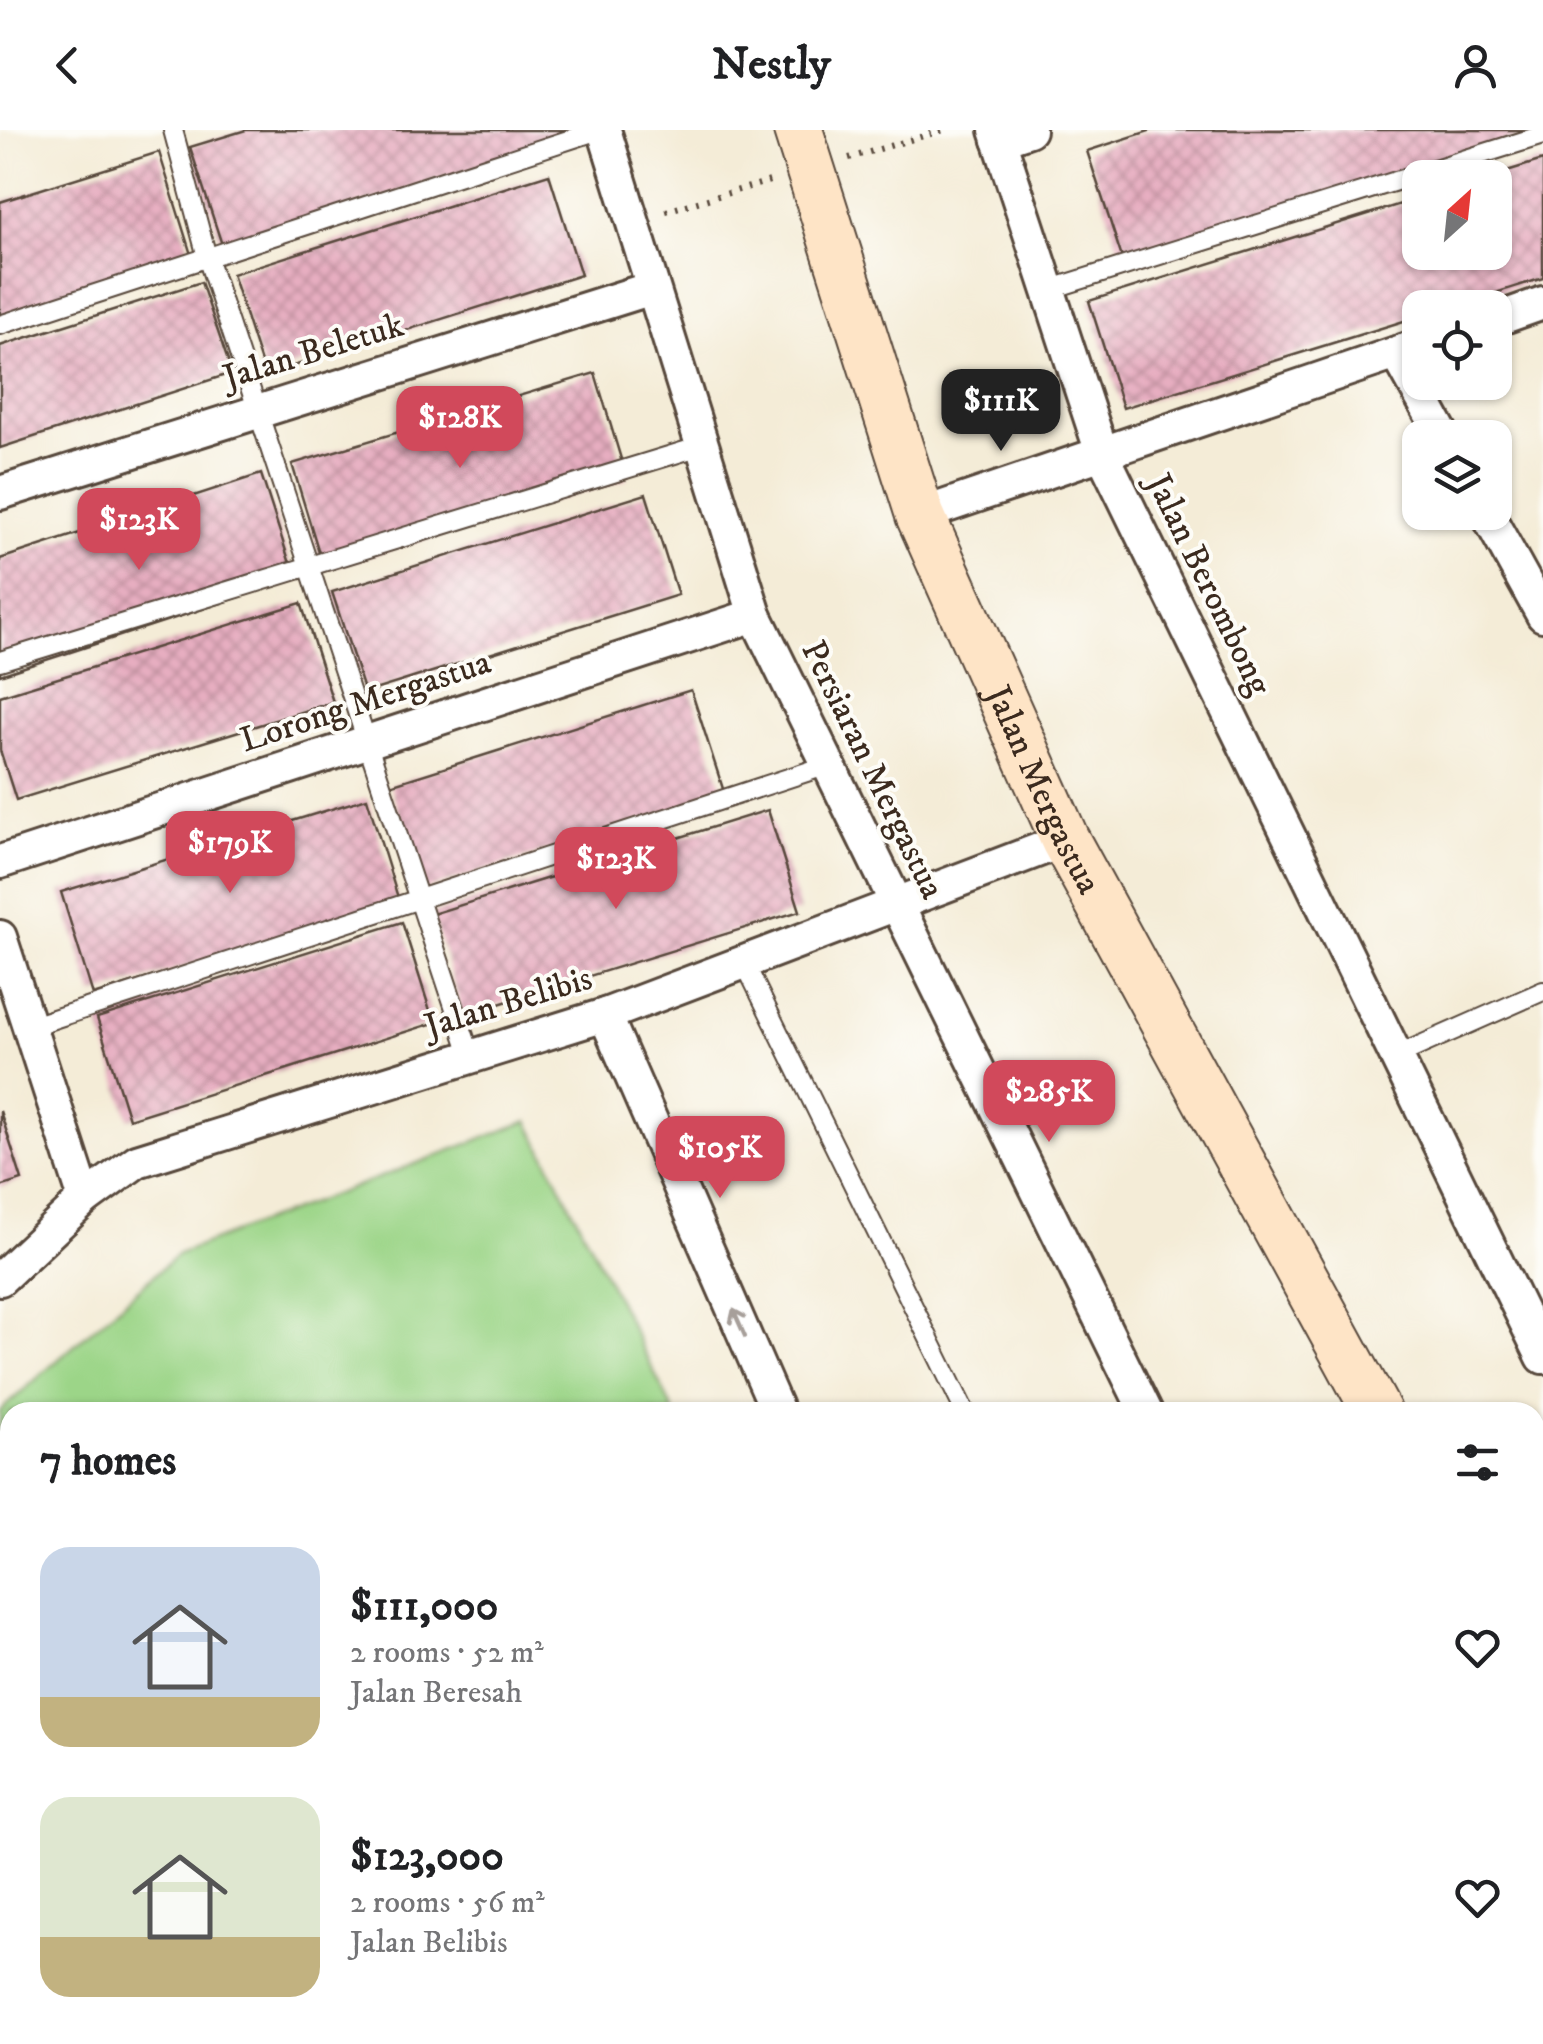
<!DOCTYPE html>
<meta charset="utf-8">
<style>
:root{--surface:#fff;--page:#f6f6f6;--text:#202124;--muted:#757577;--accent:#d1495b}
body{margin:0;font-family:"IM FELL DW Pica",serif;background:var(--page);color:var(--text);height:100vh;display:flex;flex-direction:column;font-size:38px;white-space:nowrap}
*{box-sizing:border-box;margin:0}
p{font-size:32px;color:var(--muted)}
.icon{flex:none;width:55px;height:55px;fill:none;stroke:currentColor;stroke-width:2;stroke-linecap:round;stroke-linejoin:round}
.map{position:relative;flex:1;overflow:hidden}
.drawer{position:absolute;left:0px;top:1272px;width:1545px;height:642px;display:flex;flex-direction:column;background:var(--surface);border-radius:30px 30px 0 0;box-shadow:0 2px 8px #0004}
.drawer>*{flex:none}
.needle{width:65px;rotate:27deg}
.fabs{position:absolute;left:1402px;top:30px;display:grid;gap:20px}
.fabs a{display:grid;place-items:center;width:110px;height:110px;border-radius:20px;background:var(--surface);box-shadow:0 2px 8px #0004;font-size:50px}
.price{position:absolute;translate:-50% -85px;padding:0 22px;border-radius:20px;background:var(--accent);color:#fff;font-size:32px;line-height:65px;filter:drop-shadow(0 2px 5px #0008)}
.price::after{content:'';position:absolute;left:50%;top:60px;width:30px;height:22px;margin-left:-15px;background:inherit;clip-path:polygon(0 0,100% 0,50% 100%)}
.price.active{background:#222;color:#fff}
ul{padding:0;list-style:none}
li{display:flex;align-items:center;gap:30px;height:250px;padding:0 40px}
li span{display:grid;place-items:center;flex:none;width:280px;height:200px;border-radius:30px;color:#555}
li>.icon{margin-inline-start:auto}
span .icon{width:120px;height:120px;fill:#fffc;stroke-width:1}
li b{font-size:42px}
h2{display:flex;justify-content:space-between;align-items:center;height:120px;padding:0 40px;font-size:42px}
header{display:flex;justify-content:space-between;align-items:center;height:130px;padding:0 40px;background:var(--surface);font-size:45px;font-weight:700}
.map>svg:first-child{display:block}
</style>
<header><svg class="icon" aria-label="back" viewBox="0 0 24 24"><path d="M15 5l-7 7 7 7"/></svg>Nestly<svg class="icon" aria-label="person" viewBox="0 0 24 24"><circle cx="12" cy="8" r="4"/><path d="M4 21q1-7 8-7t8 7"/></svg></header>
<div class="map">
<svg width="1543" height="1914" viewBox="0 0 1543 1914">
<defs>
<pattern id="building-cross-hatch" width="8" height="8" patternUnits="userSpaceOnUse" patternTransform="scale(2.5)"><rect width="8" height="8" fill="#e7aec1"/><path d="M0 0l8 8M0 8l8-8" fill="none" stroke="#bc8e9c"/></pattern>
</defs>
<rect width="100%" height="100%" fill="#fdfcf7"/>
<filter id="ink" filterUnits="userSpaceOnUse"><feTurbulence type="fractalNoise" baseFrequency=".01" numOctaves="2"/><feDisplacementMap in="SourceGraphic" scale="20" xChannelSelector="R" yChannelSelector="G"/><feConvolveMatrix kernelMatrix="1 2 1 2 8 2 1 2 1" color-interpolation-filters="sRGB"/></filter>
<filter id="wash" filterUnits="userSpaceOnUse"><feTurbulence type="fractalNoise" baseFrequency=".0048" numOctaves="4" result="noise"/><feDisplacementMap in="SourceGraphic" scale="40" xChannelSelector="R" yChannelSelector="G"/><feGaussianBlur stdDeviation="2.25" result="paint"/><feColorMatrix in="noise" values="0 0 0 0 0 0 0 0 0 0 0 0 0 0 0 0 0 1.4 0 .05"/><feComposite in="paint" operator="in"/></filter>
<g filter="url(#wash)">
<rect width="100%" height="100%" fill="#f4ecd7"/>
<!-- park -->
<polygon fill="#9cd588" stroke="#6c8053" stroke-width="2.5" points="528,991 674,1282 10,1282 10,1474 0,1449 0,1281 178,1124"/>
<g id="blocks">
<!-- building -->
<g fill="url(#building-cross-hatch)">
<polygon points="246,0 566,0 569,9 223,118 190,17"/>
<polygon points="1152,0 1543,0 1124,134 1087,21"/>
<polygon points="159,22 192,128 0,189 0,72"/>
<polygon points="1543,30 1543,148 1448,178 1420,178 1420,186 1123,278 1089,171 1420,68 1420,122 1495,122 1495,48 1487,47"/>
<polygon points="549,44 581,145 265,245 232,144"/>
<polygon points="201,152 232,243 0,318 0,216"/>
<polygon points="595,243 627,349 324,439 292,334"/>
<polygon points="261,344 295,449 0,545 0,429"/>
<polygon points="646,364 678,465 365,563 332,462"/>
<polygon points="301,473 333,572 16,670 0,620 0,566"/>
<polygon points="691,560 725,665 424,760 390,655"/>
<polygon points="367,668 399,771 93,865 61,762"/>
<polygon points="768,680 800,781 463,885 432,784"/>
<polygon points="402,792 434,893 129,989 97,888"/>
<polygon points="0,981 22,1050 0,1057"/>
<polygon points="0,1882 10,1894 10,1905 19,1905 26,1914 0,1914"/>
<polygon points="147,1905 221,1905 228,1914 137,1914"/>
<polygon points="570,1905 586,1905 594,1914 559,1914"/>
<polygon points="615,1905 720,1905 722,1908 714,1914 622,1914"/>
</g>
</g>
</g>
<g filter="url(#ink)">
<use href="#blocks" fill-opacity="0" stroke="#57473a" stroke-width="2.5"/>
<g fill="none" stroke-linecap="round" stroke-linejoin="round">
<defs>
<g id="lane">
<polyline points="173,0 207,127 470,924"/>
<polyline points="1048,160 1543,5"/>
<polyline points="0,195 599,0"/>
<polyline points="0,531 701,316"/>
<polyline points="744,832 965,1282"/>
<polyline points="29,897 828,635"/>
<polyline points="1396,926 1543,861"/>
<polyline points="0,1551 10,1576"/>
<polyline points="1289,1905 1294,1914"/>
<polyline points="735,1914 747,1905"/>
</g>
<g id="street">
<polyline points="604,0 755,485 1146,1282"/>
<polyline points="996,0 1102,323 1543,1227"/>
<polyline points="999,10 1029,0"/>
<polyline points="1495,190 1543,173"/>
<polyline points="1397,223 1444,308"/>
<polyline points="0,363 652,158"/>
<polyline points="1486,382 1543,485"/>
<polyline points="920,385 1420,215"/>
<polyline points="0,732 755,485"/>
<polyline points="0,807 85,1069"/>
<polyline points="605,885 778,1282"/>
<polyline points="0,1149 85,1069 137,1031 605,885 1065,710"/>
<polyline points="1086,1905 1091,1914"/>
<polyline points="1495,1905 1500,1914"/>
</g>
<g id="secondary">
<path id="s1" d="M798 0 920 385 1065 710 1377 1282"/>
<polyline points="1535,1572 1543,1586"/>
</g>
</defs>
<!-- lane casing -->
<use href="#lane" stroke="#57473a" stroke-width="22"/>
<!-- street casing -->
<use href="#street" stroke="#57473a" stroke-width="38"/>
<!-- secondary casing -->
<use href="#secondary" stroke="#57473a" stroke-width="52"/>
<!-- path -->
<g stroke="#57473a" stroke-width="6" stroke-dasharray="2.5 8" stroke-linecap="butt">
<polyline points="849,28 944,0"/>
<polyline points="666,81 770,51"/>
</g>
<!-- lane -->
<use href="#lane" stroke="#fff" stroke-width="18"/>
<!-- street -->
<use href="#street" stroke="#fff" stroke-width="32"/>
<!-- secondary -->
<use href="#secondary" stroke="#fee4c6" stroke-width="48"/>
</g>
<!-- one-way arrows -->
<defs><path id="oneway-shaft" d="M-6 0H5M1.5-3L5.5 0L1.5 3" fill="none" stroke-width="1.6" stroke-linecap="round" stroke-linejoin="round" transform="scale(2.5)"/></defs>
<use stroke="#a79f9a" href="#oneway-shaft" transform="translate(739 1193) rotate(-114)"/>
</g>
<g text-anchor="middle" stroke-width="8" stroke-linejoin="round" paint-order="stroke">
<!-- street labels -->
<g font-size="35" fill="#3b2a1e" stroke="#fdfcf7">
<text transform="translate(313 220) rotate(-17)" y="12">Jalan Beletuk</text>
<text transform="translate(1210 454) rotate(64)" y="12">Jalan Berombong</text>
<text transform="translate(365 570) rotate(-18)" y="12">Lorong Mergastua</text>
<text transform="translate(874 639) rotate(64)" y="12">Persiaran Mergastua</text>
<text dy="12" stroke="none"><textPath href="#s1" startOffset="705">Jalan Mergastua</textPath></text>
<text transform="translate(508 871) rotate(-17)" y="12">Jalan Belibis</text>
</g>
</g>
</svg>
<div class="fabs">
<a><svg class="needle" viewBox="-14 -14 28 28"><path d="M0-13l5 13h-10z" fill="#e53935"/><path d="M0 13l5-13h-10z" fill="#757577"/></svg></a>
<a><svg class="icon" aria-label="locate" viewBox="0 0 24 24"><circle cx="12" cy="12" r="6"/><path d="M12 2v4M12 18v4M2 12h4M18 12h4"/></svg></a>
<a><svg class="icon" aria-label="layers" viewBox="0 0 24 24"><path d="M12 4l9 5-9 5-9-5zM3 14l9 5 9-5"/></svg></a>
</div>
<b class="price active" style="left:1001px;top:324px">$111K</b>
<b class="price" style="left:460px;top:341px">$128K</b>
<b class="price" style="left:139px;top:443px">$123K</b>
<b class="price" style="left:230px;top:766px">$179K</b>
<b class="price" style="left:616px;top:782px">$123K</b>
<b class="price" style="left:1049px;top:1015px">$285K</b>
<b class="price" style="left:720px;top:1071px">$105K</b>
<section class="drawer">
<h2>7 homes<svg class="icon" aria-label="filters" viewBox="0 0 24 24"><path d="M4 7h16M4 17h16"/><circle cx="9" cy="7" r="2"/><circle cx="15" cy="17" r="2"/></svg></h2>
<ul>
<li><span style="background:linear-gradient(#c9d6e8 75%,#c2b280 0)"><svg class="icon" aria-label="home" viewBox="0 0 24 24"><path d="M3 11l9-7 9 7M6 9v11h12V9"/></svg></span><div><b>$111,000</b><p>2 rooms · 52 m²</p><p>Jalan Beresah</p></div><svg class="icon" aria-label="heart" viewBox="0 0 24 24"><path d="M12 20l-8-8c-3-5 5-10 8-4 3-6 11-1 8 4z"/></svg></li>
<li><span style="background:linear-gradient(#dfe7d0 70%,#c2b280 0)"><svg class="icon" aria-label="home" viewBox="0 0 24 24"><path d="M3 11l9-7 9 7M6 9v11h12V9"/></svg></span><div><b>$123,000</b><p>2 rooms · 56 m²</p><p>Jalan Belibis</p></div><svg class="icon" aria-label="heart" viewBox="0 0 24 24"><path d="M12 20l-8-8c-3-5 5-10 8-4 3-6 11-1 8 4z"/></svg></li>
</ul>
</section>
</div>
